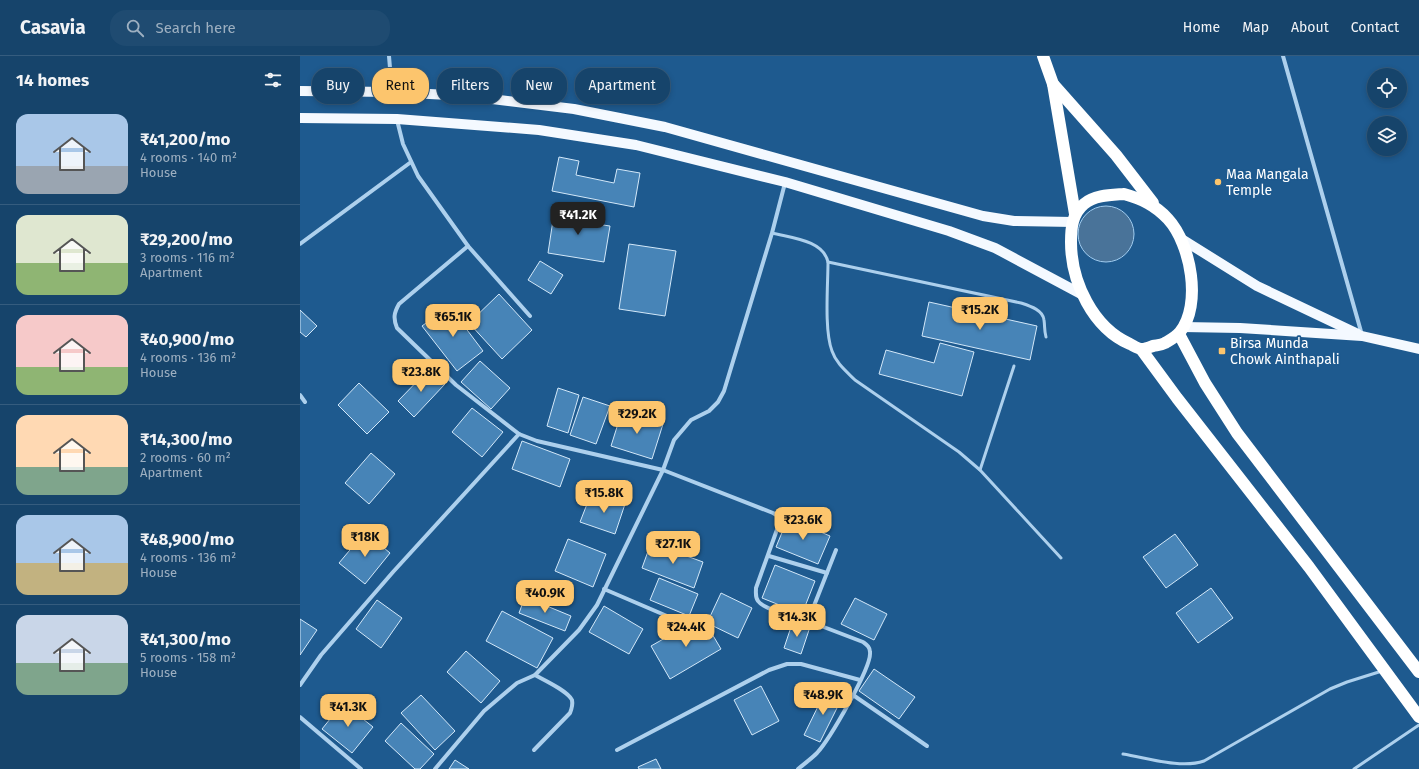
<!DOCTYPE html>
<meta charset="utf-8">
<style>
:root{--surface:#16446b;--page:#1f4b71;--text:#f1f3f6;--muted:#9eb0c1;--line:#355c7e;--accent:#fcc56d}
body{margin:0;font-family:"Fira Sans",sans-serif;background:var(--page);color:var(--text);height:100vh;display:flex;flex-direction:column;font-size:15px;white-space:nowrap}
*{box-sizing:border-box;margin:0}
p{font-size:13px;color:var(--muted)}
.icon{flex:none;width:22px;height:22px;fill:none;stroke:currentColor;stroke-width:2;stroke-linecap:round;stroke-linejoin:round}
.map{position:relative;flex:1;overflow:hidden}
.details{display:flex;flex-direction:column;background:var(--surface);width:300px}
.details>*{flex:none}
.top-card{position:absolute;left:12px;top:12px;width:380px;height:36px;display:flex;gap:8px}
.buttons{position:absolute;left:1067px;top:12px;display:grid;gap:8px}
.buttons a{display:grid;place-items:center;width:40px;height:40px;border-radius:50%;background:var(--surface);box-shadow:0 2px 6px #0003,0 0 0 1px var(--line);font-size:20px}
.price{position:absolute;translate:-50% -34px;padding:0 9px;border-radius:8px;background:var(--accent);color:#111;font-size:13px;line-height:26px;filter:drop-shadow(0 1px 2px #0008)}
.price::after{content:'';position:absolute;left:50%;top:24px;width:12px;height:9px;margin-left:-6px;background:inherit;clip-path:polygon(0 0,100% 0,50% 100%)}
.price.active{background:#222;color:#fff}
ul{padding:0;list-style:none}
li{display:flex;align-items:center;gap:12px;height:100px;padding:0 16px}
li+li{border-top:1px solid var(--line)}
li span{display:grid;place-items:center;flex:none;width:112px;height:80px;border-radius:12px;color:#555}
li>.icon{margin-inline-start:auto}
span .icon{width:48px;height:48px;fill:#fffc;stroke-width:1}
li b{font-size:17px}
h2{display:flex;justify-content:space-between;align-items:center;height:48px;padding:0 16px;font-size:17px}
.tag{padding:0 14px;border-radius:16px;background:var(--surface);box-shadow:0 2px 6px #0003,0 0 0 1px var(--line);font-size:14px;line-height:36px}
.tag.active{background:var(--accent);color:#111}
header{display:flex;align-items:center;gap:24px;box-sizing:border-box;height:56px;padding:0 20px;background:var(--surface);border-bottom:1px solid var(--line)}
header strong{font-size:19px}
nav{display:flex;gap:22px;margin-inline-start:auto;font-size:14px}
.search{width:280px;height:36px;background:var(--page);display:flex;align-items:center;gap:10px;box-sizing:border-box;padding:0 14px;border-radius:16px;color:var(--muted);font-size:15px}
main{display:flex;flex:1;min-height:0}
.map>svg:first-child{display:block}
</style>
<header>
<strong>Casavia</strong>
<div class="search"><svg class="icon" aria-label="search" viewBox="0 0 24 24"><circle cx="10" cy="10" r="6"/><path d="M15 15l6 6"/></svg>Search here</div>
<nav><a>Home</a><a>Map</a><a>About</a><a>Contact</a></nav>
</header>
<main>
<section class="details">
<h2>14 homes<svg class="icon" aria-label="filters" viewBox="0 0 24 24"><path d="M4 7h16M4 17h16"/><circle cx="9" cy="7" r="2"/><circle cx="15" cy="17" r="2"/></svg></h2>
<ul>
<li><span style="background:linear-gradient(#a9c7e8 65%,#9aa5b1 0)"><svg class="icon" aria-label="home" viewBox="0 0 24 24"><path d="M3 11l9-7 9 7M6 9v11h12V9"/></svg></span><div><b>₹41,200/mo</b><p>4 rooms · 140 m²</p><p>House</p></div></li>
<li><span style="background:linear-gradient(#dfe7d0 60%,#8fb573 0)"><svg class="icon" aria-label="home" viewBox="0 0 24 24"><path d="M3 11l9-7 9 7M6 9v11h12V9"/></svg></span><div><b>₹29,200/mo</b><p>3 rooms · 116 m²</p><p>Apartment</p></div></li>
<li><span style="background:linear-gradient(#f6c9c9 65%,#8fb573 0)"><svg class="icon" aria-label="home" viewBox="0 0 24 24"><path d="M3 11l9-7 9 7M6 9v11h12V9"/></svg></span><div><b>₹40,900/mo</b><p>4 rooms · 136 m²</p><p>House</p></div></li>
<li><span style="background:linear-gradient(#ffd9b3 65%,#7fa58c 0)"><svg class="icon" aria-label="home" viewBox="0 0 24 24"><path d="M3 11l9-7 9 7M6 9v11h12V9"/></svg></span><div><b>₹14,300/mo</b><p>2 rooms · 60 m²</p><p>Apartment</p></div></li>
<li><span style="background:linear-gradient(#a9c7e8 60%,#c2b280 0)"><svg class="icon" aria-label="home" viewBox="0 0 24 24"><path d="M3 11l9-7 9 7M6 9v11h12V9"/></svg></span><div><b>₹48,900/mo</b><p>4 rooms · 136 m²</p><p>House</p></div></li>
<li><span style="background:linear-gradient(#c9d6e8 60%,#7fa58c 0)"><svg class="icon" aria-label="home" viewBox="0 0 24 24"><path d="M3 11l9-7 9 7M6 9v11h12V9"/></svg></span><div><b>₹41,300/mo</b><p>5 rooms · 158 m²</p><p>House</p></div></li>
</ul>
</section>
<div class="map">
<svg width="1119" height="713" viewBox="0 0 1119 713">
<rect width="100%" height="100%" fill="#1e5a8f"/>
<!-- water -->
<circle fill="#497399" stroke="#a1ccef" cx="806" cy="178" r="28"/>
<!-- building -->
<g fill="#4784b7" stroke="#d3e8f9">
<polygon points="259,101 279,105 276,119 314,127 317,113 340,117 334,151 252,135"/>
<polygon points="255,151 291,156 289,167 310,170 304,206 248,197"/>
<polygon points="329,188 376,195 365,260 319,253"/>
<polygon points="240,205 263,219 251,238 228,224"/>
<polygon points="199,238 232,274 202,303 169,267"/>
<polygon points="629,246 737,270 730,304 622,280"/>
<polygon points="149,250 183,295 157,315 122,270"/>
<polygon points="0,254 17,270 6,281 0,276"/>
<polygon points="640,287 674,296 662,340 579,318 586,294 634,307"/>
<polygon points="180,305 210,332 191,353 161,326"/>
<polygon points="129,313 145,328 114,361 98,345"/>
<polygon points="59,327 89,356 67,378 38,349"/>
<polygon points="258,332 279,339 268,377 247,370"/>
<polygon points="283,341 310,350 296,388 270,379"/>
<polygon points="172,352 203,376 182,401 152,376"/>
<polygon points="322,355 363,368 352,403 311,390"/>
<polygon points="222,385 270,403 260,431 212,413"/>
<polygon points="71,397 95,418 69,448 45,427"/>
<polygon points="309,439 326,445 315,478 280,466 289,443 306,449"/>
<polygon points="488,462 530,480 518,508 476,491"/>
<polygon points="65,476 90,497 65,528 39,507"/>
<polygon points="875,478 898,509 866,532 843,501"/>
<polygon points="268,483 306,498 293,531 255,515"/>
<polygon points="351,487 403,506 394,532 342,512"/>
<polygon points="475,509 515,525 502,558 462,542"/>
<polygon points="359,522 398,538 389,560 350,544"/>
<polygon points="911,532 933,562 898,587 876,557"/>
<polygon points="421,537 452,552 438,582 407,567"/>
<polygon points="225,541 271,560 265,575 219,557"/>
<polygon points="555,542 587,558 574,584 541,568"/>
<polygon points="77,544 102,562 81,592 56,573"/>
<polygon points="304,550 343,573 329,598 289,576"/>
<polygon points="202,555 253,582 237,612 186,585"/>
<polygon points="402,561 421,593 370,623 351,590"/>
<polygon points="0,563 17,574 0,599"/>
<polygon points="493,565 510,571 501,598 484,592"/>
<polygon points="166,595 200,625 181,647 147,616"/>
<polygon points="574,613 615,641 599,663 559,635"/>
<polygon points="461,630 479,665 452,679 434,644"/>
<polygon points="526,634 542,642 520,686 504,679"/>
<polygon points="121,639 155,675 135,694 101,657"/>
<polygon points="43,647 73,671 52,697 22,673"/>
<polygon points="101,667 134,698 120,713 115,713 85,685"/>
<polygon points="356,703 361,713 339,713 338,711"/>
<polygon points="155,704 169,713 149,713"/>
</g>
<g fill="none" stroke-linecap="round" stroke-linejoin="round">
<!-- lane -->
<g stroke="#add0ed" stroke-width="3">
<path d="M472 177C491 182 523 184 528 206 528 229 524 274 532 295 536 307 546 315 555 324L659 396 680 414 761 502"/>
<path d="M528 206 721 247C730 250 743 254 744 264 745 271 744 273 746 281"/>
<polyline points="680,414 714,310"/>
<path d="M823 698C848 702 881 713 904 705L1030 633 1047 626 1082 615"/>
<polyline points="1054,713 1119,669"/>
</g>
<!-- street -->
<g stroke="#add0ed" stroke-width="4">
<polyline points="89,0 92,36"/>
<polyline points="983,0 1062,279"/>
<polyline points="97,64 103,88 118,120 168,190 230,260"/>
<polyline points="0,188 111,106"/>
<path d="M168 190 99 248C94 257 93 262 97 272L156 329 219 378 237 385 363 414 473 457 478 460 479 468 456 532C456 537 455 541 458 545 464 554 496 561 508 565"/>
<polyline points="0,339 5,346"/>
<polyline points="469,500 527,517"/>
<polyline points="304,533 381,566"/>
<polyline points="0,629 21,599 93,516 219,378"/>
<polyline points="553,639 627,690"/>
<polyline points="0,661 61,713"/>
<path d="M234 694 270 657C272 652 273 649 272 644 268 635 244 624 235 619"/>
<polyline points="317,694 469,614 487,608 501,608 560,624"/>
<polyline points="135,713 184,655 217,627 235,619 279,574 297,549 363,414 374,384 391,364 409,355 418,346 424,335 472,177 485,127"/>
<path d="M498 713C504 708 511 703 517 697 529 684 572 611 570 596 570 591 567 589 563 586L508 565 536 494"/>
</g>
<!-- primary -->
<g stroke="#f4f9ff" stroke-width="10">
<polyline points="0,35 92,36 167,40 274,53 365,71 683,160 714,165 773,166"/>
<polyline points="0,62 97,63 239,74 336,89 485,126 649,175 695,192 783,239"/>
<polyline points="880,182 957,230 1058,278"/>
<polyline points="883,271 940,272 1062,280 1119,293"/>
</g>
<!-- highway -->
<g stroke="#fff" stroke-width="12">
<polyline points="743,0 753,28 775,158"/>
<polyline points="753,28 816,99 853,147"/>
<path d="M824 138C842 143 855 149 868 163 891 188 902 249 880 276 876 281 870 284 865 287 861 289 858 289 853 290 850 291 845 293 842 293 838 293 834 290 830 288 793 272 771 226 771 186 771 172 772 158 784 148 795 139 811 139 824 138Z"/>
<polyline points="879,278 905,327 937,377 1119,616"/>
<polyline points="841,293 877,342 1009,511 1119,661"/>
</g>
</g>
<!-- markers -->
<g fill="#fcc56d" stroke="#1e5a8f" stroke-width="1.5">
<circle cx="918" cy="126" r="4"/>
<rect x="918" y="291" width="8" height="8" rx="2"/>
</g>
<g text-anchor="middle" stroke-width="3.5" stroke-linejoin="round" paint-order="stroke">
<!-- poi labels -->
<g font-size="14" fill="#fff" stroke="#1e5a8f" text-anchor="start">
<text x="926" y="123">Maa Mangala<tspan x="926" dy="16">Temple</tspan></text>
<text x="930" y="292">Birsa Munda<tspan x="930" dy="16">Chowk Ainthapali</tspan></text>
</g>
</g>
</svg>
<div class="buttons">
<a><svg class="icon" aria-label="locate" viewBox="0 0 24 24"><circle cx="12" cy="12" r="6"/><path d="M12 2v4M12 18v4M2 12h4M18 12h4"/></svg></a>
<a><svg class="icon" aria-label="layers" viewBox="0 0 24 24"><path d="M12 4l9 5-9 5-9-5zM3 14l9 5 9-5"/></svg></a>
</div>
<b class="price active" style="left:278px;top:180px">₹41.2K</b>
<b class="price" style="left:680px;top:275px">₹15.2K</b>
<b class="price" style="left:153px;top:282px">₹65.1K</b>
<b class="price" style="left:121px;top:337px">₹23.8K</b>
<b class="price" style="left:337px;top:379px">₹29.2K</b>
<b class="price" style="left:304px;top:458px">₹15.8K</b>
<b class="price" style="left:503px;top:485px">₹23.6K</b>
<b class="price" style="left:65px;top:502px">₹18K</b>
<b class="price" style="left:373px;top:509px">₹27.1K</b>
<b class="price" style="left:245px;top:558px">₹40.9K</b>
<b class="price" style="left:497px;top:582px">₹14.3K</b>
<b class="price" style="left:386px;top:592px">₹24.4K</b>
<b class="price" style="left:523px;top:660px">₹48.9K</b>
<b class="price" style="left:48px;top:672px">₹41.3K</b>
<div class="top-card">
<a class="tag">Buy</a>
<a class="tag active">Rent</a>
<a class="tag">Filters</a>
<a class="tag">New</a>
<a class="tag">Apartment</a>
</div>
</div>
</main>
